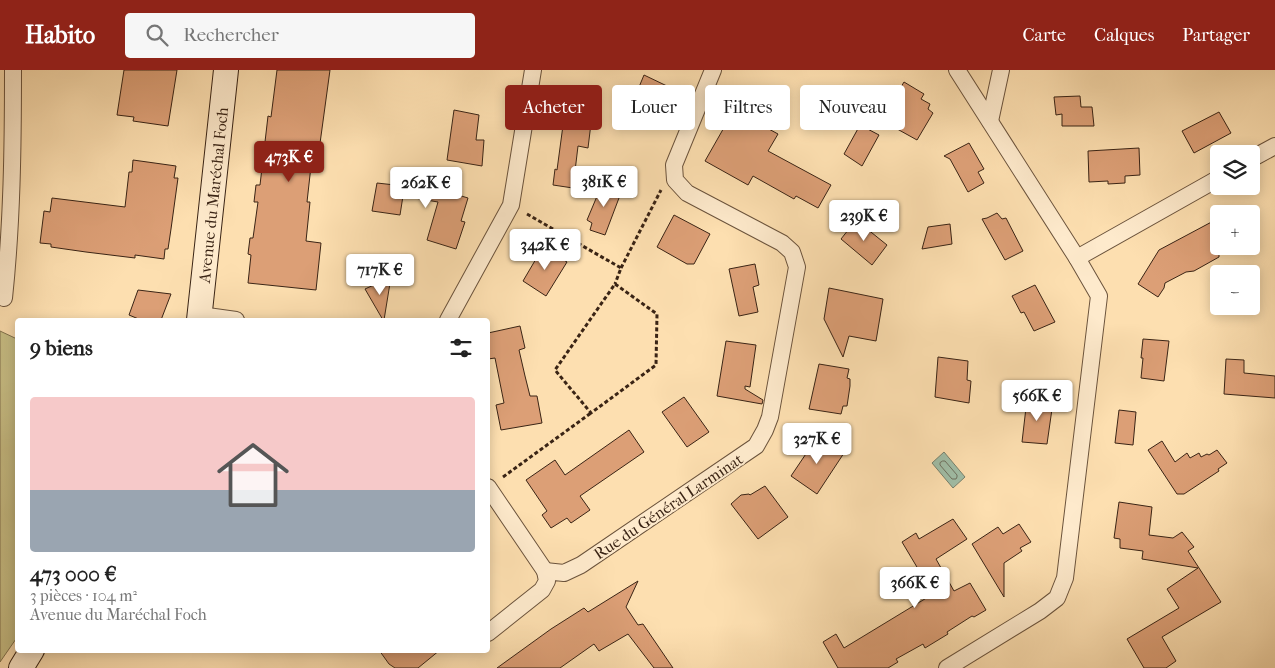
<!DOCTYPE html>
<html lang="fr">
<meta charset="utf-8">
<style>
:root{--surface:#fff;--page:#f6f6f6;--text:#222;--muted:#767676;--accent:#8f2418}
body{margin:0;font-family:"IM FELL French Canon",serif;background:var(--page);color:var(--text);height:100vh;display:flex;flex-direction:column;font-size:19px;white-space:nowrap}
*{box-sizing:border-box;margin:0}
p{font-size:16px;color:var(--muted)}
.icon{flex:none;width:28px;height:28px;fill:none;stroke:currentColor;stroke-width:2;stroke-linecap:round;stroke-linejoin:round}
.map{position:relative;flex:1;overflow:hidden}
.details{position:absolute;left:15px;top:248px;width:475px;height:335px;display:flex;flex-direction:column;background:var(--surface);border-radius:5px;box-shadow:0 2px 12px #0003}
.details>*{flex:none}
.banner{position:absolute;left:505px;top:15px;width:475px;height:45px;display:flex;gap:10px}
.controls{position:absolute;left:1210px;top:75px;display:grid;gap:10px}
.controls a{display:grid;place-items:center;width:50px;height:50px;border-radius:5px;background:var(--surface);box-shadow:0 2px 12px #0003;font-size:25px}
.price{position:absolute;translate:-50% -42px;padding:0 11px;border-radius:5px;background:#fff;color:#222;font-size:16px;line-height:32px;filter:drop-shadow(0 1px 2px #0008)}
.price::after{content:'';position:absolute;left:50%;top:30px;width:15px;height:11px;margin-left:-8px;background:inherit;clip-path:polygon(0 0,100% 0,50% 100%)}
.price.selected{background:var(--accent);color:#fff}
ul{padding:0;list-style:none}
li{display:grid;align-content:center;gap:10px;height:265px;padding:0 15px}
li span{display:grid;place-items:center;height:155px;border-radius:5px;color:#555}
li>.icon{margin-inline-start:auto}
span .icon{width:90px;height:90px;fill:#fffc;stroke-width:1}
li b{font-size:21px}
h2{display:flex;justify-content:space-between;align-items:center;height:60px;padding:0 15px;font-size:21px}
.tag{padding:0 18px;border-radius:5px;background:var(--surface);box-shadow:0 2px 12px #0003;font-size:18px;line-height:45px}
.tag.selected{background:var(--accent);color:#fff}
header{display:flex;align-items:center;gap:30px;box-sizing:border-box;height:70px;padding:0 25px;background:var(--accent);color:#fff}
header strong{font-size:24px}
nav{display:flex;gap:28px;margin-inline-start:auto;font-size:18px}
.search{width:350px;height:45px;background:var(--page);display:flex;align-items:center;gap:12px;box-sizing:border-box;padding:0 18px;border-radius:5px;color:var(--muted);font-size:19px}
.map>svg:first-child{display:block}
</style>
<header>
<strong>Habito</strong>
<div class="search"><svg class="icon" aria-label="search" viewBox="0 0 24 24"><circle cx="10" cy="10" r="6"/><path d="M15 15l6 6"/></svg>Rechercher</div>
<nav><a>Carte</a><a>Calques</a><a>Partager</a></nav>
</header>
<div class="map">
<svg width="1275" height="598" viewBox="0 0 1275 598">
<rect width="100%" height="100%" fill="#fddfb0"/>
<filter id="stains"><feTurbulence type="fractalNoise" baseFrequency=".004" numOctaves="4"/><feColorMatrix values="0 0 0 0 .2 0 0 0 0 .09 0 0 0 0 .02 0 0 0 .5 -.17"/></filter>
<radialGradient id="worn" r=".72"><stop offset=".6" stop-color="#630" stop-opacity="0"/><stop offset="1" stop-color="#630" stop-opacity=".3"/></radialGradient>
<!-- green -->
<polygon fill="#c8bf86" stroke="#81724e" points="0,261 17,269 18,566 0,592"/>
<!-- water -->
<polygon fill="#a0bda6" stroke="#77806c" points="944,382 965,407 953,418 932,393"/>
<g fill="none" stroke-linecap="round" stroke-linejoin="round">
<!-- shore -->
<polygon stroke="#6d705e" stroke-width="1" points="943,391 945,391 957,405 957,407 956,409 952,409 940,395 940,393"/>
</g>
<!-- building -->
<g fill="#dc9f76" stroke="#3a2415">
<polygon points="124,0 177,0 168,56 133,51 134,47 117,45"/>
<polygon points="277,0 330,0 318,88 312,87 307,132 310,132 306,171 321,173 316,220 248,213 251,185 248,184 250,168 253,168 258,132 254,132 256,115 260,115 268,46 271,47"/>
<polygon points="644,5 667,16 651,57 627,46"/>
<polygon points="904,12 924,24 921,29 930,34 928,39 933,43 917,70 881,50"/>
<polygon points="1080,26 1081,37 1092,37 1094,56 1062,56 1062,44 1056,45 1054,27"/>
<polygon points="566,33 593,37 588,78 578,76 573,118 553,115 555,99 557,100"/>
<polygon points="454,40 479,45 476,70 484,70 482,96 447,90"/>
<polygon points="734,40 778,64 768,81 831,115 818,138 796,126 794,129 753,106 748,115 705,91"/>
<polygon points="1219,42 1231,63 1194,83 1182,61"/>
<polygon points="860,55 879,65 862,96 844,84"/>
<polygon points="969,73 984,99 978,102 984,113 968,122 950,89 944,86"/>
<polygon points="1139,78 1140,105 1125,106 1125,113 1108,114 1108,111 1089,112 1088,81"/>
<polygon points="133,90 176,96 174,108 178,108 171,159 168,179 165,179 164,189 135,185 135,188 86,182 51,177 51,174 40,173 44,141 50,142 52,128 125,137 129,102 132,102"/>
<polygon points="405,109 468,128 461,151 465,152 456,179 427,170 438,132 403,126 400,145 372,141 377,113 404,116"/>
<polygon points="603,112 622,120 605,165 590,160 592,153 587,150"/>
<polygon points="997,143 1002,149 1006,148 1023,181 1005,190 982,149 987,148"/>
<polygon points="674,145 710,164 694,194 687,194 657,177"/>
<polygon points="1219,148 1219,187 1194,201 1186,202 1165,213 1164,218 1158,227 1138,214 1159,180"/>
<polygon points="856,150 887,175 872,195 841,169"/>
<polygon points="950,154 952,174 922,179 928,157"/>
<polygon points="543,177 567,192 546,226 523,211"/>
<polygon points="755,194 759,215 753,217 758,242 739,246 729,199"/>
<polygon points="391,207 384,250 383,250 365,219"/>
<polygon points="1035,215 1055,252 1034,261 1024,242 1021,243 1012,226"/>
<polygon points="829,218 883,229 876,271 849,266 843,287 824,249"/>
<polygon points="138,220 171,224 161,250 141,250 129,245"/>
<polygon points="520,256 525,278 519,280 525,306 530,326 537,326 542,353 501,360 496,335 504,333 495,288 488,289 488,263"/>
<polygon points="1143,269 1169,271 1164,311 1141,308 1143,288 1141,288"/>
<polygon points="726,271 756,275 750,317 745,316 745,319 763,330 762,334 717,326"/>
<polygon points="938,287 968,291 967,310 971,311 969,333 935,327"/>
<polygon points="1226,289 1244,290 1244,303 1275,306 1275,328 1224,324"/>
<polygon points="819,294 849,299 847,308 850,309 850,316 847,336 843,336 841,344 809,339"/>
<polygon points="684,327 709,362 687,377 662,342"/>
<polygon points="1027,329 1053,332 1047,374 1022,372"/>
<polygon points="1119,340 1136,342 1133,375 1115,373"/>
<polygon points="629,360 644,382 580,426 590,440 571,453 567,448 551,458 542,445 547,441 526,410 555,390 565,405"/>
<polygon points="818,366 844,383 817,424 791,406"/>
<polygon points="1162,371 1175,392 1187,383 1190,388 1199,383 1201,387 1207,384 1209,385 1217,380 1227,393 1218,399 1219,401 1184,424 1177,424 1148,380"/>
<polygon points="765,416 788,447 758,469 731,434 741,425 749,424 750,425"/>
<polygon points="1119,432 1152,437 1149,465 1173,468 1182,462 1194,477 1188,481 1221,532 1162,567 1176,591 1166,598 1144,598 1127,569 1179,538 1167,519 1198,498 1142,489 1143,481 1120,478 1120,469 1114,468"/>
<polygon points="953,449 967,469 936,489 954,521 970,513 986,540 974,547 972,546 947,562 948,564 925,578 923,574 896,589 898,592 888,598 838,598 823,572 836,564 844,578 933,524 902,472 916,463 919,469"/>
<polygon points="1019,454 1031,472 1020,478 1022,481 1004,493 1004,527 972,474 998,457 1003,464"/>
<polygon points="638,511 626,537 638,555 643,554 673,598 654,598 628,564 599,581 594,574 560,598 497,598 551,559 584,538 588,542"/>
<polygon points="379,580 440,580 418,598 395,598 389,594"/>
</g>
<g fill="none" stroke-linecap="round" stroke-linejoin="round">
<defs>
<g id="minor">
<polyline points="990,51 1001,0"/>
<polyline points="1251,89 1275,76"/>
<polyline points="1077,188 1219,108"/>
<path d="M4 228C12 153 13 76 13 0"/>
<polyline points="200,245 236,250"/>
<polyline points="448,250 511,135 533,0"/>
<polyline points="488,417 545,501"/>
<polyline points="488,563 542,520 547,511 545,501 564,503 581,495 756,376 765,360 770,347 797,197 792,182 782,173 687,123 675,110 674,95 713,0"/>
<polyline points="947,598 1040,541 1057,528 1065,508 1099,226 1077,188 957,0"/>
</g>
<g id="secondary">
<polyline points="199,250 226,0"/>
<polyline points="21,598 32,580"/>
</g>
</defs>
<!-- minor casing -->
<use href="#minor" stroke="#6b533c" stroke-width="18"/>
<!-- secondary casing -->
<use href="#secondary" stroke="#3a2415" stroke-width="26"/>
<!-- path -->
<g stroke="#3a2415" stroke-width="3" stroke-dasharray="4 2.5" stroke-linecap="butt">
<polyline points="527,144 621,198 615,214"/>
<polyline points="621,198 661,120"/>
<polygon points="615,214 657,244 656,295 591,343 555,300"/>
<polyline points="503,407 591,343"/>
</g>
<!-- minor -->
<use href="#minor" stroke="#feeacc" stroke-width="16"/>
<!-- secondary -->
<use href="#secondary" stroke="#feeacc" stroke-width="24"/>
</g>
<g text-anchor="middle" stroke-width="4" stroke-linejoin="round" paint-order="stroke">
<!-- street labels -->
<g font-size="16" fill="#3a2415" stroke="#feeacc">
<text transform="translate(213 125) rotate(-84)" y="6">Avenue du Maréchal Foch</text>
<text transform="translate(668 436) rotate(-34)" y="6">Rue du Général Larminat</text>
</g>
</g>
<rect width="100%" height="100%" filter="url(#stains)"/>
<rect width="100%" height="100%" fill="url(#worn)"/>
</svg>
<div class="controls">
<a><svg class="icon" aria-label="layers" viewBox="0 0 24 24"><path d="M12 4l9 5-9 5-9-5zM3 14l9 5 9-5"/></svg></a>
<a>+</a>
<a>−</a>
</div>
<b class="price selected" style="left:289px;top:113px">473K €</b>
<b class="price" style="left:604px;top:138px">381K €</b>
<b class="price" style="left:426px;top:139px">262K €</b>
<b class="price" style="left:864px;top:172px">239K €</b>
<b class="price" style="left:545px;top:201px">342K €</b>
<b class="price" style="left:380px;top:226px">717K €</b>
<b class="price" style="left:1037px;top:352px">566K €</b>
<b class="price" style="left:817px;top:395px">327K €</b>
<b class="price" style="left:915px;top:539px">366K €</b>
<div class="banner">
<a class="tag selected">Acheter</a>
<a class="tag">Louer</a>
<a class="tag">Filtres</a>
<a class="tag">Nouveau</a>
</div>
<section class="details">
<h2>9 biens<svg class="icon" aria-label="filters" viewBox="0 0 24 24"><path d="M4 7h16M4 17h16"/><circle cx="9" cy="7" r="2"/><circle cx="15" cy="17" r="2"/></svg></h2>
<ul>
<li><span style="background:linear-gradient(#f6c9c9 60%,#9aa5b1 0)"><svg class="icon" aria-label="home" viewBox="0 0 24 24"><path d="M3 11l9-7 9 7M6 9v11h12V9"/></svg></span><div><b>473 000 €</b><p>3 pièces · 104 m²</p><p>Avenue du Maréchal Foch</p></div></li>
</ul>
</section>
</div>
